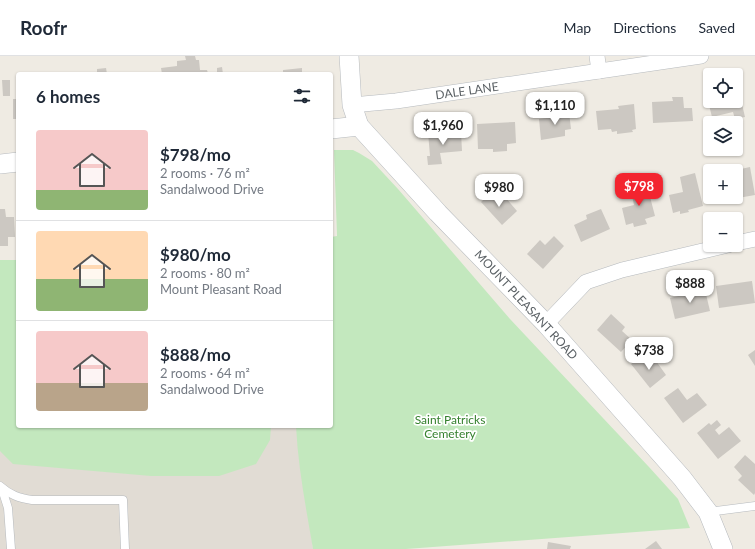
<!DOCTYPE html>
<meta charset="utf-8">
<style>
:root{--surface:#fff;--page:#f2f2f3;--text:#1f2937;--muted:#747a83;--line:#e0e1e3;--accent:#f3242f}
body{margin:0;font-family:Lato,sans-serif;background:var(--page);color:var(--text);height:100vh;display:flex;flex-direction:column;font-size:15px;white-space:nowrap}
*{box-sizing:border-box;margin:0}
p{font-size:13px;color:var(--muted)}
.icon{flex:none;width:22px;height:22px;fill:none;stroke:currentColor;stroke-width:2;stroke-linecap:round;stroke-linejoin:round}
.map{position:relative;flex:1;overflow:hidden}
.sheet{position:absolute;left:16px;top:16px;width:317px;height:356px;display:flex;flex-direction:column;background:var(--surface);border-radius:4px;box-shadow:0 1px 3px #0004}
.sheet>*{flex:none}
.tools{position:absolute;left:703px;top:12px;display:grid;gap:8px}
.tools a{display:grid;place-items:center;width:40px;height:40px;border-radius:4px;background:var(--surface);box-shadow:0 1px 3px #0004;font-size:20px}
.price{position:absolute;translate:-50% -34px;padding:0 9px;border-radius:8px;background:#fff;color:#222;font-size:13px;line-height:26px;filter:drop-shadow(0 1px 2px #0008)}
.price::after{content:'';position:absolute;left:50%;top:24px;width:12px;height:9px;margin-left:-6px;background:inherit;clip-path:polygon(0 0,100% 0,50% 100%)}
.price.active{background:var(--accent);color:#fff}
ul{padding:0;list-style:none}
li{display:flex;align-items:center;gap:12px;height:100px;padding:0 20px}
li+li{border-top:1px solid var(--line)}
li span{display:grid;place-items:center;flex:none;width:112px;height:80px;border-radius:4px;color:#555}
li>.icon{margin-inline-start:auto}
span .icon{width:48px;height:48px;fill:#fffc;stroke-width:1}
li b{font-size:17px}
h2{display:flex;justify-content:space-between;align-items:center;height:48px;padding:0 20px;font-size:17px}
header{display:flex;align-items:center;gap:24px;box-sizing:border-box;height:56px;padding:0 20px;background:var(--surface);border-bottom:1px solid var(--line)}
header strong{font-size:19px}
nav{display:flex;gap:22px;margin-inline-start:auto;font-size:14px}
.map>svg:first-child{display:block}
</style>
<header>
<strong>Roofr</strong>
<nav><a>Map</a><a>Directions</a><a>Saved</a></nav>
</header>
<div class="map">
<svg width="755" height="493" viewBox="0 0 755 493">
<rect width="100%" height="100%" fill="#efebe3"/>
<!-- education -->
<polygon fill="#e1dcd4" points="0,206 18,370 298,370 313,493 0,493"/>
<!-- green -->
<g fill="#c3e8be">
<path d="M334 94H353L359 97 372 105 398 133 510 263 649 411 678 443 690 472 406 493H313C306 452 298 411 296 370H331V181L337 180Z"/>
<polygon points="0,204 18,204 18,370 271,370 270,384 256,408 219,420 151,420 13,408 0,395"/>
</g>
<!-- building -->
<g fill="#ccc8c2">
<polygon points="185,0 195,0 196,4 199,4 200,14 207,14 208,17 217,16 217,12 222,11 223,18 162,18 161,12 177,10 177,5 186,4"/>
<polygon points="106,12 107,18 97,18 97,13"/>
<polygon points="302,12 302,18 283,18 283,14"/>
<polygon points="2,24 10,24 10,40 3,40"/>
<polygon points="736,31 738,31 745,61 735,63 733,56 712,61 707,41 710,40 710,45 736,45"/>
<polygon points="16,35 18,35 18,63 13,63 13,43 17,43"/>
<polygon points="672,41 683,41 684,52 692,52 693,65 653,67 652,46 673,45"/>
<polygon points="634,48 636,73 632,74 633,76 617,78 617,75 612,76 611,73 598,74 596,55 619,53 618,50"/>
<polygon points="569,56 571,73 565,74 565,80 541,84 539,63 561,60 560,58"/>
<polygon points="515,66 516,87 507,88 507,95 493,96 493,93 478,93 477,68"/>
<polygon points="428,76 436,76 437,78 461,76 462,95 440,97 442,108 428,109 427,100 430,100"/>
<polygon points="750,111 755,139 738,142 736,139 736,114"/>
<polygon points="695,117 703,150 688,154 689,156 680,158 680,155 673,157 669,139 683,136 680,121"/>
<polygon points="641,128 643,134 648,133 655,160 645,163 647,168 634,171 633,167 626,169 622,152 634,149 630,130"/>
<polygon points="493,135 502,144 505,141 517,155 502,169 481,146"/>
<polygon points="0,153 5,153 6,161 14,161 15,181 8,181 8,190 0,190"/>
<polygon points="601,153 610,173 581,186 574,169 587,163 586,159"/>
<polygon points="554,180 564,190 543,213 527,198 540,184 545,189"/>
<polygon points="752,225 755,247 719,252 716,230"/>
<polygon points="705,234 710,255 675,263 670,242"/>
<polygon points="611,258 625,271 622,275 632,284 621,296 597,274"/>
<polygon points="755,294 755,310 748,299"/>
<polygon points="644,298 652,308 656,305 666,319 650,332 631,308"/>
<polygon points="678,332 687,344 697,337 707,349 683,367 664,342"/>
<polygon points="717,364 721,369 715,374 719,379 729,371 741,385 718,403 697,377 709,367 711,369"/>
<polygon points="745,399 755,408 755,437 754,439 738,424 742,420 734,411"/>
<polygon points="656,485 662,493 645,493"/>
<polygon points="548,486 571,490 570,493 547,493"/>
</g>
<g fill="none" stroke-linecap="round" stroke-linejoin="round">
<defs>
<g id="service">
<path d="M0 430C10 439 19 442 32 444H123L125 493"/>
<polyline points="2,433 8,452 11,493"/>
<polyline points="708,456 755,450"/>
</g>
<g id="minor">
<polyline points="597,0 599,15"/>
<polyline points="352,49 396,45 701,0"/>
<polyline points="736,187 755,183"/>
<polyline points="546,268 586,226 622,214 728,189"/>
</g>
<g id="tertiary">
<polyline points="349,0 352,49 359,70 438,157 546,268 682,422 708,456 723,493"/>
<polyline points="331,73 359,70"/>
<polyline points="0,108 18,106"/>
</g>
</defs>
<!-- service casing -->
<use href="#service" stroke="#b6babe" stroke-width="9"/>
<!-- minor casing -->
<use href="#minor" stroke="#b6babe" stroke-width="16"/>
<!-- tertiary casing -->
<use href="#tertiary" stroke="#b6babe" stroke-width="20"/>
<!-- service -->
<use href="#service" stroke="#fff" stroke-width="8"/>
<!-- minor -->
<use href="#minor" stroke="#fff" stroke-width="15"/>
<!-- tertiary -->
<use href="#tertiary" stroke="#fff" stroke-width="19"/>
</g>
<g text-anchor="middle" stroke-width="3.5" stroke-linejoin="round" paint-order="stroke">
<!-- street labels -->
<g font-size="12" fill="#5b6165" stroke="#fff">
<text transform="translate(467 35) rotate(-8)" y="4">DALE LANE</text>
<text transform="translate(526 249) rotate(47)" y="4">MOUNT PLEASANT ROAD</text>
</g>
<!-- park labels -->
<g font-size="12" fill="#35812e" stroke="#fff">
<text x="450" y="368">Saint Patricks<tspan x="450" dy="14">Cemetery</tspan></text>
</g>
</g>
</svg>
<div class="tools">
<a><svg class="icon" aria-label="locate" viewBox="0 0 24 24"><circle cx="12" cy="12" r="6"/><path d="M12 2v4M12 18v4M2 12h4M18 12h4"/></svg></a>
<a><svg class="icon" aria-label="layers" viewBox="0 0 24 24"><path d="M12 4l9 5-9 5-9-5zM3 14l9 5 9-5"/></svg></a>
<a>+</a>
<a>−</a>
</div>
<b class="price" style="left:555px;top:70px">$1,110</b>
<b class="price" style="left:443px;top:90px">$1,960</b>
<b class="price active" style="left:639px;top:151px">$798</b>
<b class="price" style="left:499px;top:152px">$980</b>
<b class="price" style="left:690px;top:248px">$888</b>
<b class="price" style="left:649px;top:315px">$738</b>
<section class="sheet">
<h2>6 homes<svg class="icon" aria-label="filters" viewBox="0 0 24 24"><path d="M4 7h16M4 17h16"/><circle cx="9" cy="7" r="2"/><circle cx="15" cy="17" r="2"/></svg></h2>
<ul>
<li><span style="background:linear-gradient(#f6c9c9 75%,#8fb573 0)"><svg class="icon" aria-label="home" viewBox="0 0 24 24"><path d="M3 11l9-7 9 7M6 9v11h12V9"/></svg></span><div><b>$798/mo</b><p>2 rooms · 76 m²</p><p>Sandalwood Drive</p></div></li>
<li><span style="background:linear-gradient(#ffd9b3 60%,#8fb573 0)"><svg class="icon" aria-label="home" viewBox="0 0 24 24"><path d="M3 11l9-7 9 7M6 9v11h12V9"/></svg></span><div><b>$980/mo</b><p>2 rooms · 80 m²</p><p>Mount Pleasant Road</p></div></li>
<li><span style="background:linear-gradient(#f6c9c9 65%,#b9a48a 0)"><svg class="icon" aria-label="home" viewBox="0 0 24 24"><path d="M3 11l9-7 9 7M6 9v11h12V9"/></svg></span><div><b>$888/mo</b><p>2 rooms · 64 m²</p><p>Sandalwood Drive</p></div></li>
</ul>
</section>
</div>
